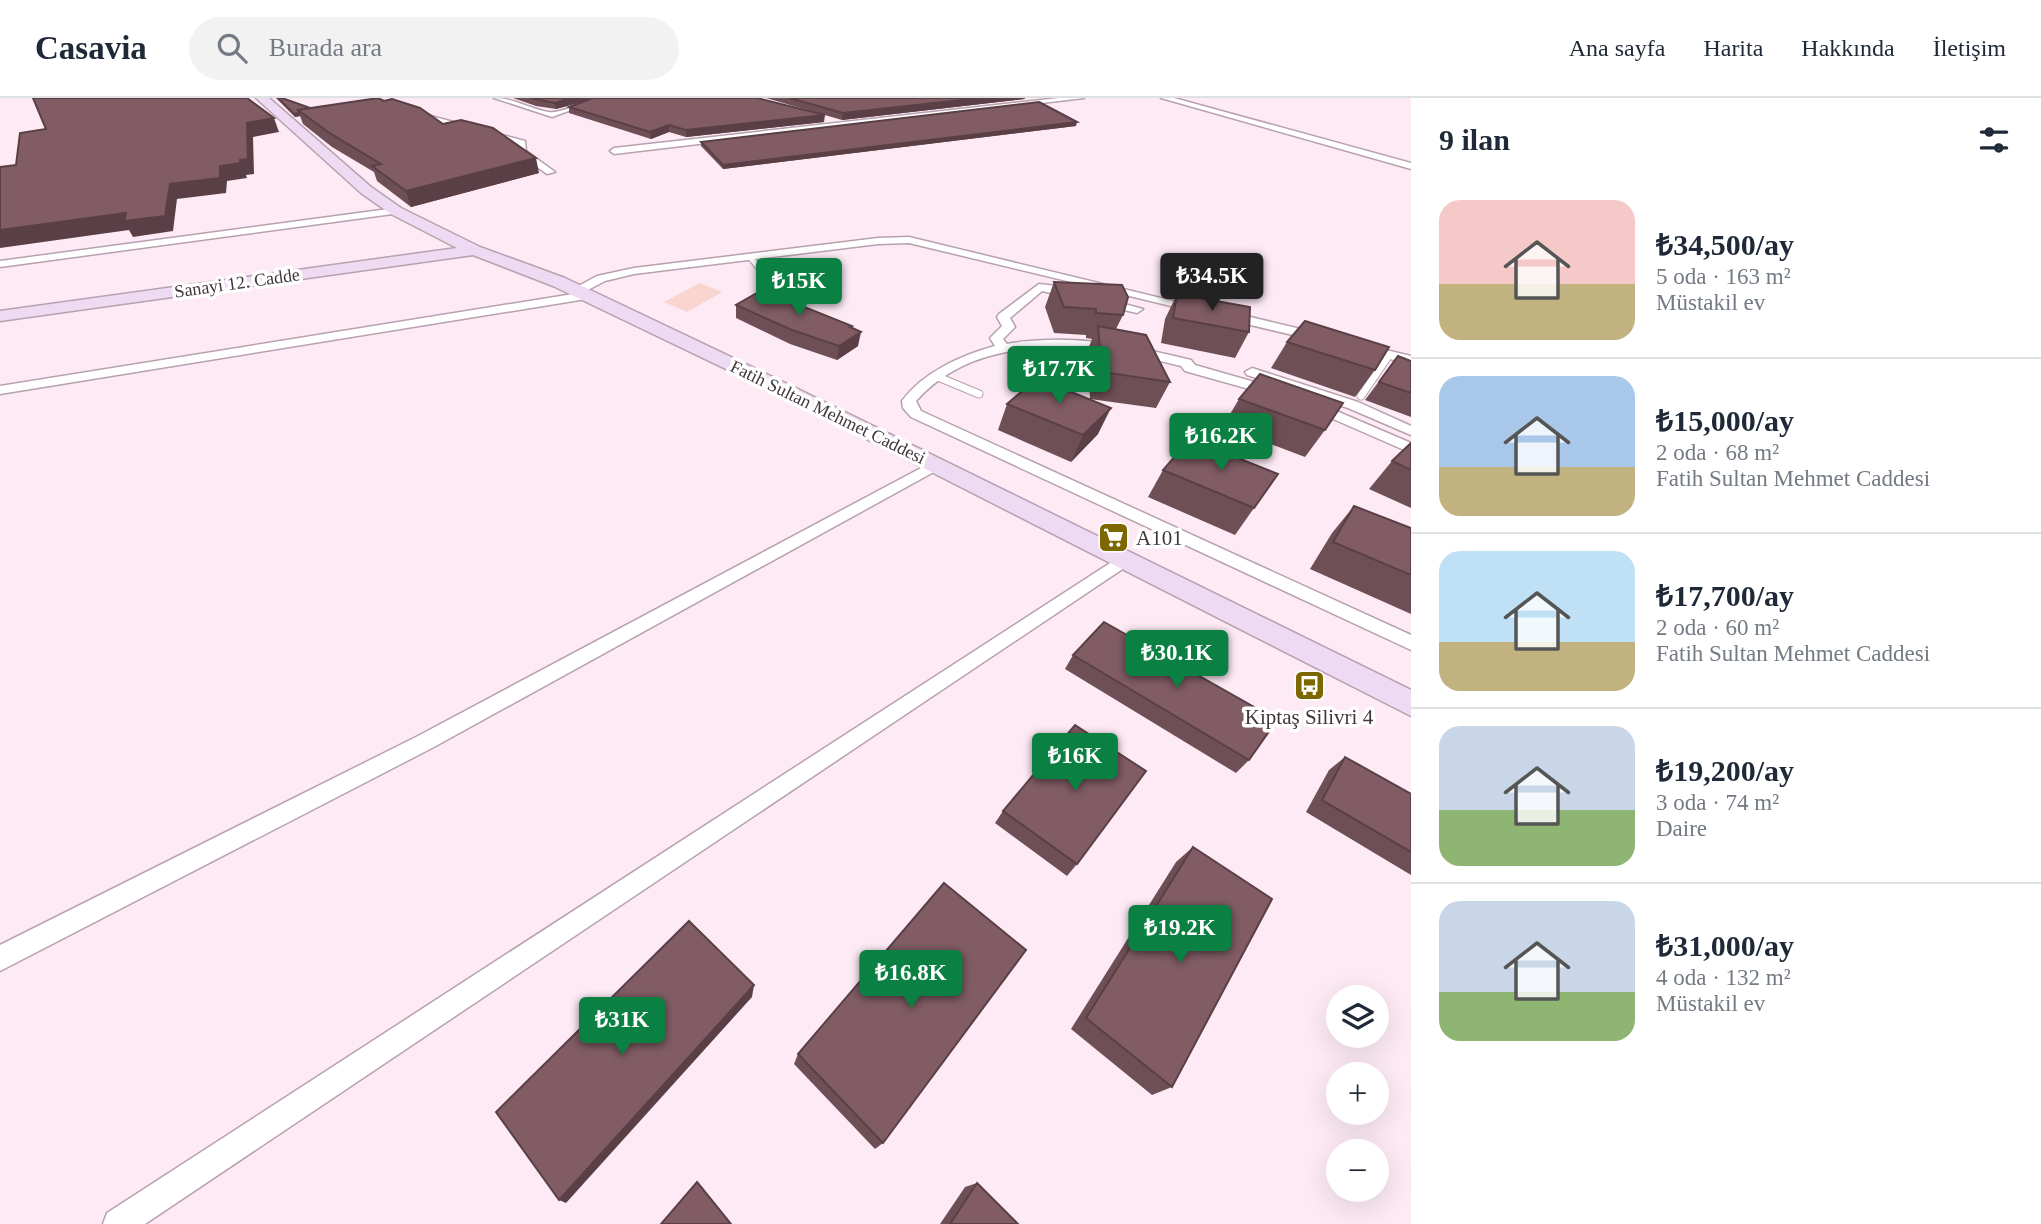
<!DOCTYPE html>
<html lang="tr">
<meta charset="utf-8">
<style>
:root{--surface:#fff;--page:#f2f2f3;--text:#1f2937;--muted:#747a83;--line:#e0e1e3;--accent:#0b8043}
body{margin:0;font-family:"Times New Roman",serif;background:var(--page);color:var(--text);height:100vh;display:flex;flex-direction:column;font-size:26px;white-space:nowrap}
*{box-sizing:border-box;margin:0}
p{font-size:23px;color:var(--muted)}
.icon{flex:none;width:38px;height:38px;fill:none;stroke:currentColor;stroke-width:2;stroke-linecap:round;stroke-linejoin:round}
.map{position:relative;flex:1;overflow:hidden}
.side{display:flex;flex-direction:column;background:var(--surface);width:630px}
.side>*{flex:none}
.fabs{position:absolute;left:1326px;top:887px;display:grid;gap:14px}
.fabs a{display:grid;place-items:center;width:63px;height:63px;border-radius:50%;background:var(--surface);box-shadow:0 7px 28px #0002;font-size:35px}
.price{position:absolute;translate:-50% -60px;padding:0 16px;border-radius:7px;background:var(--accent);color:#fff;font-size:23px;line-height:46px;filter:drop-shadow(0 2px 4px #0008)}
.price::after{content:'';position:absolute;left:50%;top:42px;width:21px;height:16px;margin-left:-10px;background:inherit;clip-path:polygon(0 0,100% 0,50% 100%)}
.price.active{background:#222;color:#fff}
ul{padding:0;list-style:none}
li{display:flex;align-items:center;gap:21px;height:175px;padding:0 28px}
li+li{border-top:2px solid var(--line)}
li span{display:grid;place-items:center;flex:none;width:196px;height:140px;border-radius:21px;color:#555}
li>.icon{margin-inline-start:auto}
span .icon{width:84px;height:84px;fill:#fffc;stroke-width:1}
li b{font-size:30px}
h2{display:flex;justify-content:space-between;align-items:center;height:84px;padding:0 28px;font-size:30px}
header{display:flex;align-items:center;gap:42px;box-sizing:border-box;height:98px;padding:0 35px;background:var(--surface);border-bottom:2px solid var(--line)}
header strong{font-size:33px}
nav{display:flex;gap:38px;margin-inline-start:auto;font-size:24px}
.search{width:490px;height:63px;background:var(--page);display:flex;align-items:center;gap:18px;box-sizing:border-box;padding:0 24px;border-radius:38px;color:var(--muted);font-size:26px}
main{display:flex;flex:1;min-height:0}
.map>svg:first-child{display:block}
</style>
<header>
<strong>Casavia</strong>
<div class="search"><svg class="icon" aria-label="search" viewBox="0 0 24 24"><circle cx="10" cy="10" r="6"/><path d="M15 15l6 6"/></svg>Burada ara</div>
<nav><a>Ana sayfa</a><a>Harita</a><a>Hakkında</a><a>İletişim</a></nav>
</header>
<main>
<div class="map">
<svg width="1411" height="1126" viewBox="0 0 1411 1126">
<rect width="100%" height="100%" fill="#fdeaf5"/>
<!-- green -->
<polygon fill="#fad4cf" points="700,185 722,194 687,214 664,204"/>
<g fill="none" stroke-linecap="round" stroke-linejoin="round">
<defs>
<polyline id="lane-far1" points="750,159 758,169"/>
<g id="lane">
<polyline points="1022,247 1045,270"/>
<polyline points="938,279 979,296"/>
<polyline points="1361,298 1389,257"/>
</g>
<g id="street">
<path d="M494 0C514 0 530 11 549 14 564 16 586 0 604 0L552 19Z"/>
<polygon points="1059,0 1084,0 614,56 610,53 614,50"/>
<polygon points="1161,0 1174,0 1411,65 1411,71"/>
<polygon points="412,13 525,43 526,53 555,74 547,76 519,56 518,46 409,17"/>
<polygon points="396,110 401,113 400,115 0,169 0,163"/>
<polygon points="909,139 1202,210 1196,214 909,145 878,146 634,176 605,183 584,194 592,197 586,201 0,296 0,288 573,196 573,191 597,178 634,170 878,140"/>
<path d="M1039 186 1057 188 1143 211 1137 215 1042 193 1010 220 1015 229 1003 241 1007 246C1069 235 1130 247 1191 262L1195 267 1279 291 1281 294 1274 298 1185 273 1181 268C1097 247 982 229 916 303L921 313 1411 537V552L911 319 903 310 902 303C923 274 962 257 995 248L990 240 1002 228 997 219 999 216Z"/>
<polygon points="1225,213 1322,236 1324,239 1318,243 1221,220 1219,217"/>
<polygon points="1361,246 1411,258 1411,266 1356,253 1356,247"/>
<polygon points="1252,270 1358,304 1411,328 1411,337 1348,310 1247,277 1245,274"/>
<polygon points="1313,303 1411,345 1411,355 1308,310 1306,307"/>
<polygon points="936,362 944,367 941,370 432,650 0,873 0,847 418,638"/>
<polygon points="1124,456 1133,462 1130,466 145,1126 103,1126 107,1115"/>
</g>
<polygon id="secondary" points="256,0 269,0 371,89 401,110 480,149 565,180 796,290 1411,592 1411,618 782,298 553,188 473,157 0,223 0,213 457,150 391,116 361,95"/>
</defs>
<!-- lane-far1 casing -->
<use href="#lane-far1" stroke="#b7a1af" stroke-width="7"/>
<!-- lane casing -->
<use href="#lane" stroke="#b7a1af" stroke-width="9"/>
<!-- street casing -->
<use href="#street" stroke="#b7a1af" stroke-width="3"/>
<!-- secondary casing -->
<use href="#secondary" stroke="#b7a1af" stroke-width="3"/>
<!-- lane-far1 -->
<use href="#lane-far1" stroke="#fff" stroke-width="5"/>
<!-- lane -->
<use href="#lane" stroke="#fff" stroke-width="7"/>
<!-- street -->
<use href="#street" fill="#fff" fill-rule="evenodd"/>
<!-- secondary -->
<use href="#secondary" fill="#eedbf3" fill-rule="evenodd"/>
</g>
<!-- wall -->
<g fill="#6f4f56">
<polygon points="276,0 282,0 310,10 384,3 443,26 539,75 411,109 377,83 374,74 332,49 303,26 300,18 295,19"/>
<polygon points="513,0 757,0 824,24 686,39 669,34 651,41 569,15 569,9 589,2 556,11 536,8"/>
<polygon points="766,0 1025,0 1024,1 842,22"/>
<polygon points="1076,28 723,71 701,48 701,44"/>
<polygon points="1054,184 1123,217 1116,231 1170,284 1156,310 1090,301 1087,254 1092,241 1086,240 1086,237 1054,235 1045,209"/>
<polygon points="1177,196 1249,234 1235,260 1161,245 1165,221"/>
<polygon points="736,207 852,230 858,248 837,262 790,246 736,220"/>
<polygon points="1287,244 1375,272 1355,299 1271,270"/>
<polygon points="1398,258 1411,263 1411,319 1365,302"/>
<polygon points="1239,301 1325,332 1305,359 1223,328"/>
<polygon points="1007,306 1098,336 1071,364 998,332"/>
<polygon points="1411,345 1411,410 1369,391 1392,363"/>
<polygon points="1163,372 1278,376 1235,437 1148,399"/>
<polygon points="1354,408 1411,430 1411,516 1310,471 1332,435"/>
<polygon points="1073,557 1249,662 1236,675 1065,571"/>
<polygon points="1345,659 1411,696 1411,777 1306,714 1329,672"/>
<polygon points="1003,713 1077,766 1067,778 995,725"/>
<polygon points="1193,749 1172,989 1152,997 1071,931 1176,764"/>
<polygon points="798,956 883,1045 875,1051 794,966"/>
<polygon points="977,1085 1018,1126 940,1126 965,1089"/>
</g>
<!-- shaded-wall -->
<g fill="#5a4046">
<polygon points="571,0 595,0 556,11 555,5"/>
<polygon points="980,0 1025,0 1024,1 842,22 843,15"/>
<polygon points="299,15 300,18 295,19 294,16"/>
<polygon points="825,17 824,24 686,39 686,32"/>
<polygon points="274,20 279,34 253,39 254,76 246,77 247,80 227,83 226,95 177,101 173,133 133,139 129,132 0,150 0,132 170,86 240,62 247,25"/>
<polygon points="1077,24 1076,28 723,71 723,67"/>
<polygon points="669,27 669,34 651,41 650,34"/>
<polygon points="536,60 539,75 411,109 406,93"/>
<polygon points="852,228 850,241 861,234 858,248 837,262 839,248 850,229"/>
<polygon points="1111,310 1098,336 1071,364 1083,337"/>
<polygon points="754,887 752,899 566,1105 559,1102"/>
</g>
<!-- building -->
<g fill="#815c64" stroke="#5a4046" stroke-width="2">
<polygon points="33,0 247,0 274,20 247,25 248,61 240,62 241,65 220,68 220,80 170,86 165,118 124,123 126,115 0,132 0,69 16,67 20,35 46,31"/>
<polygon points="278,0 282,0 310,10 298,12 299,15 294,16"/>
<polygon points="378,0 384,3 392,1 420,10 443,26 461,22 493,30 536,60 406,93 372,68 381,66 328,34 298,12"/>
<polygon points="530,0 571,0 555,5"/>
<polygon points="593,0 757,0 825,17 686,32 669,27 650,34 569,9"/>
<polygon points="789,0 980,0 843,15"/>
<polygon points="1039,4 1077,24 723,67 701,44"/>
<polygon points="1054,184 1122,187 1128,199 1123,217 1096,215 1096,211 1064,209"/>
<polygon points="762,192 852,228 850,229 861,234 839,248 792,232 736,207"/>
<polygon points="1177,196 1250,209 1249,234 1173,220"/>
<polygon points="1305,223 1389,249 1375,272 1287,244"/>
<polygon points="1098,228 1146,237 1170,284 1102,274"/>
<polygon points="1398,258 1411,263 1411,295 1379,284"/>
<polygon points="1260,276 1343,305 1325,332 1239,301"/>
<polygon points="1037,280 1111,310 1083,337 1007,306"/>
<polygon points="1190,341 1278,376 1254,410 1163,372"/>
<polygon points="1411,345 1411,372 1392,363"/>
<polygon points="1354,408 1411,430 1411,477 1333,444"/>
<polygon points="1104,524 1277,622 1249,662 1073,557"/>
<polygon points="1075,627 1146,673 1077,766 1003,713"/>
<polygon points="1345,659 1411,696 1411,754 1322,702"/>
<polygon points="1193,749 1272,801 1172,989 1086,920"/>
<polygon points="944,785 1026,852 883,1045 798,956"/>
<polygon points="689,823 754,887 559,1102 496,1014"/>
<polygon points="697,1084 731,1126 661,1126"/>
<polygon points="977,1085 1018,1126 950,1126"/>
</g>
<!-- icons -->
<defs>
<symbol id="supermarket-square" viewBox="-11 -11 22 22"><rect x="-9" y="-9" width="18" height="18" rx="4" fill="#7d6800" stroke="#fff"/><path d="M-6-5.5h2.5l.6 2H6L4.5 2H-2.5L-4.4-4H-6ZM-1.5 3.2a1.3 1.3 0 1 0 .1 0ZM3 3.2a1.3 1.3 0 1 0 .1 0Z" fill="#fff"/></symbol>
<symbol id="bus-square" viewBox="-11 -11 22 22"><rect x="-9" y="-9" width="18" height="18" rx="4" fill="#7d6800" stroke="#fff"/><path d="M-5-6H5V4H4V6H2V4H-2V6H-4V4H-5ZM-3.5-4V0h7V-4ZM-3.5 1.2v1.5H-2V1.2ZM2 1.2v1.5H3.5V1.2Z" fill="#fff"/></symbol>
</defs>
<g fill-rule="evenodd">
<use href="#supermarket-square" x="1096" y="422" width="35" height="35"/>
<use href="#bus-square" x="1292" y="570" width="35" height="35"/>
</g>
<g text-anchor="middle" stroke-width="7" stroke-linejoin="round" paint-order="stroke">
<!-- far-street labels -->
<g font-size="18" fill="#40373c" stroke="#fff">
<text transform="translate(237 185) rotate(-8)" y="6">Sanayi 12. Cadde</text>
<text transform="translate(828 314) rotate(26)" y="6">Fatih Sultan Mehmet Caddesi</text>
</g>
<!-- poi labels -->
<g font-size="21" fill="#40373c" stroke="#fff" text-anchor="start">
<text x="1136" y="447">A101</text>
<text x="1309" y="626" text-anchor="middle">Kiptaş Silivri 4</text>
</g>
</g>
</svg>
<div class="fabs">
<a><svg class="icon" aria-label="layers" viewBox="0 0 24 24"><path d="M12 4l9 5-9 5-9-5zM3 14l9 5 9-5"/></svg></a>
<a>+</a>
<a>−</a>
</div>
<b class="price active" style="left:1212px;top:215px">₺34.5K</b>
<b class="price" style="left:799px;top:220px">₺15K</b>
<b class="price" style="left:1059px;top:308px">₺17.7K</b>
<b class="price" style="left:1221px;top:375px">₺16.2K</b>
<b class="price" style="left:1177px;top:592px">₺30.1K</b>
<b class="price" style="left:1075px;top:695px">₺16K</b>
<b class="price" style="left:1180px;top:867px">₺19.2K</b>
<b class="price" style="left:911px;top:912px">₺16.8K</b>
<b class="price" style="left:622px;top:959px">₺31K</b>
</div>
<section class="side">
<h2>9 ilan<svg class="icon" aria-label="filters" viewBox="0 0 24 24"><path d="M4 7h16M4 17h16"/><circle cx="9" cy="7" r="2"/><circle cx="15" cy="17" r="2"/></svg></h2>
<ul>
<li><span style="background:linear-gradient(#f6c9c9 60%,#c2b280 0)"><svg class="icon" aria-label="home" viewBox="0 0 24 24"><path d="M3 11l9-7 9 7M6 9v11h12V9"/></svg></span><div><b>₺34,500/ay</b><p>5 oda · 163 m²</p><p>Müstakil ev</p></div></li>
<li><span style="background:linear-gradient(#a9c7e8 65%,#c2b280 0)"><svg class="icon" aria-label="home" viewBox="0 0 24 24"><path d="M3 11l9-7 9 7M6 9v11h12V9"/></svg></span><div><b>₺15,000/ay</b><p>2 oda · 68 m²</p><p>Fatih Sultan Mehmet Caddesi</p></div></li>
<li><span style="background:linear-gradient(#bfe0f5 65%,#c2b280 0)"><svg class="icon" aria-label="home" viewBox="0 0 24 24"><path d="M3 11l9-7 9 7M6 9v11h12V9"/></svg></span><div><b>₺17,700/ay</b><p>2 oda · 60 m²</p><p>Fatih Sultan Mehmet Caddesi</p></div></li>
<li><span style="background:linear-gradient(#c9d6e8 60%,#8fb573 0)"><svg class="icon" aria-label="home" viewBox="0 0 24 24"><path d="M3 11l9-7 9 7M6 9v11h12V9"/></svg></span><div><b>₺19,200/ay</b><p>3 oda · 74 m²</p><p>Daire</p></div></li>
<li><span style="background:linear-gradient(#c9d6e8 65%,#8fb573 0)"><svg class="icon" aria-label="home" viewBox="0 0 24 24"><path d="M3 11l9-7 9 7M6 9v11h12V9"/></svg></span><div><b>₺31,000/ay</b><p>4 oda · 132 m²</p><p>Müstakil ev</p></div></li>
</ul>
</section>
</main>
